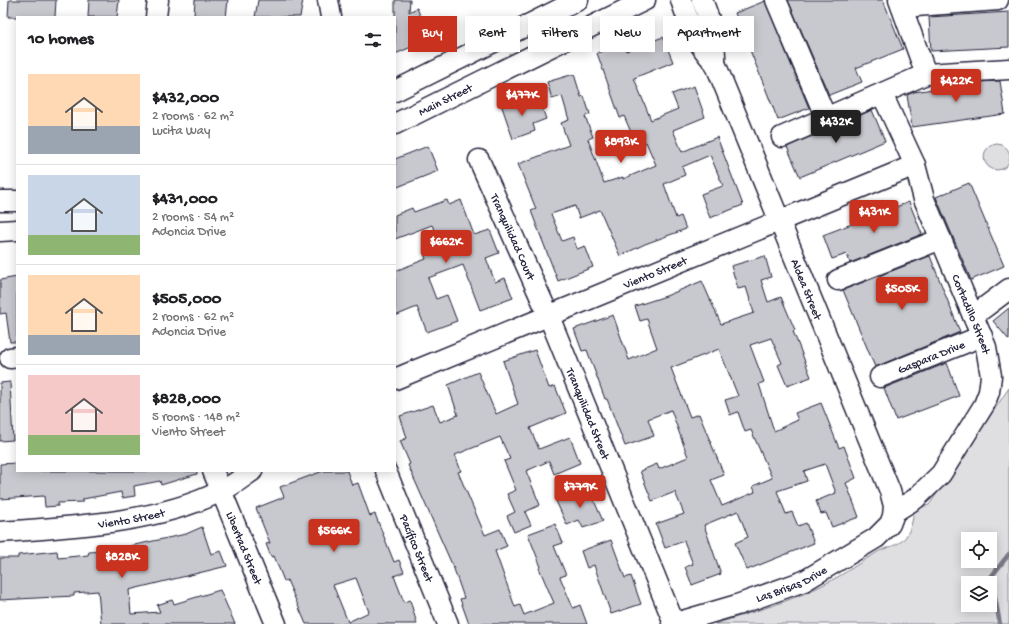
<!DOCTYPE html>
<meta charset="utf-8">
<style>
:root{--surface:#fff;--page:#f2f2f2;--text:#202124;--muted:#757577;--line:#e0e0e0;--accent:#c8321e}
body{margin:0;font-family:"Gochi Hand",sans-serif;background:var(--page);color:var(--text);height:100vh;display:flex;flex-direction:column;font-size:15px;white-space:nowrap}
*{box-sizing:border-box;margin:0}
p{font-size:13px;color:var(--muted)}
.icon{flex:none;width:22px;height:22px;fill:none;stroke:currentColor;stroke-width:2;stroke-linecap:round;stroke-linejoin:round}
.map{position:relative;flex:1;overflow:hidden}
.sheet{position:absolute;left:16px;top:16px;width:380px;height:456px;display:flex;flex-direction:column;background:var(--surface);border-radius:0px;box-shadow:0 2px 10px #0003}
.sheet>*{flex:none}
.guide{position:absolute;left:408px;top:16px;width:380px;height:36px;display:flex;gap:8px}
.tools{position:absolute;left:961px;top:532px;display:grid;gap:8px}
.tools a{display:grid;place-items:center;width:36px;height:36px;border-radius:0px;background:var(--surface);box-shadow:0 2px 10px #0003;font-size:20px}
.price{position:absolute;translate:-50% -34px;padding:0 9px;border-radius:4px;background:var(--accent);color:#fff;font-size:13px;line-height:26px;filter:drop-shadow(0 1px 2px #0008)}
.price::after{content:'';position:absolute;left:50%;top:24px;width:12px;height:9px;margin-left:-6px;background:inherit;clip-path:polygon(0 0,100% 0,50% 100%)}
.price.active{background:#222;color:#fff}
ul{padding:0;list-style:none}
li{display:flex;align-items:center;gap:12px;height:100px;padding:0 12px}
li+li{border-top:1px solid var(--line)}
li span{display:grid;place-items:center;flex:none;width:112px;height:80px;border-radius:0px;color:#555}
li>.icon{margin-inline-start:auto}
span .icon{width:48px;height:48px;fill:#fffc;stroke-width:1}
li b{font-size:17px}
h2{display:flex;justify-content:space-between;align-items:center;height:48px;padding:0 12px;font-size:17px}
.pill{padding:0 14px;border-radius:0px;background:var(--surface);box-shadow:0 2px 10px #0003;font-size:14px;line-height:36px}
.pill.active{background:var(--accent);color:#fff}
.map>svg:first-child{display:block}
</style>
<div class="map">
<svg width="1009" height="624" viewBox="0 0 1009 624">
<rect width="100%" height="100%" fill="#fff"/>
<filter id="ink" filterUnits="userSpaceOnUse"><feTurbulence type="fractalNoise" baseFrequency=".025" numOctaves="2"/><feDisplacementMap in="SourceGraphic" scale="8" xChannelSelector="R" yChannelSelector="G"/><feConvolveMatrix kernelMatrix="1 2 1 2 8 2 1 2 1" color-interpolation-filters="sRGB"/></filter>
<g filter="url(#ink)">
<!-- green -->
<g fill="#dfdfe2" stroke="#80808e" fill-rule="evenodd">
<circle cx="997" cy="157" r="13"/>
<path d="M1009 388V624H715C755 611 797 600 834 579 849 571 862 561 876 553 885 547 895 547 903 540 911 532 913 519 914 509L929 505ZM968 539H990V561H968ZM968 583H990V605H968Z"/>
</g>
<g fill="none" stroke-linecap="round" stroke-linejoin="round">
<!-- stream -->
<polyline stroke="#7a7a88" stroke-width="4.5" points="1000,624 991,577 1009,554"/>
</g>
<!-- building -->
<g fill="#c8c8cf" stroke="#22223b" fill-rule="evenodd">
<polygon points="9,0 56,0 55,17 8,17"/>
<polygon points="89,0 119,0 117,17 88,17"/>
<polygon points="195,0 228,0 226,17 194,15"/>
<polygon points="258,0 303,0 300,17 255,17"/>
<polygon points="395,0 410,0 409,12 417,8 430,39 395,54"/>
<polygon points="788,0 883,0 903,49 856,68 862,82 829,95"/>
<polygon points="765,1 809,108 778,120 735,13"/>
<polygon points="1009,12 1009,47 931,51 929,17"/>
<polygon points="663,37 673,62 634,78 651,120 678,109 672,94 694,86 705,117 673,130 682,152 717,137 743,205 710,218 701,194 723,186 710,155 682,167 685,175 664,184 676,218 681,216 686,229 645,244 620,256 600,210 579,218 575,206 551,214 562,241 573,237 577,249 585,246 593,267 558,281 531,211 536,209 518,164 569,145 561,123 569,120 562,96 552,99 547,82 574,74 581,97 584,96 590,114 585,116 593,137 588,139 604,183 623,177 623,179 656,165 646,142 637,146 624,116 620,118 597,53 624,44 626,51"/>
<polygon points="1000,81 1005,114 912,127 907,95 914,92 978,82"/>
<polygon points="521,97 525,108 540,102 546,119 533,124 535,131 513,139 501,104"/>
<polygon points="872,110 885,141 800,177 787,147"/>
<polygon points="428,146 438,171 395,188 395,159"/>
<polygon points="969,183 1004,266 971,280 936,197"/>
<polygon points="447,200 449,205 461,200 474,235 490,230 499,253 486,258 495,282 505,278 513,298 480,310 463,265 428,278 436,299 447,295 457,321 427,332 417,307 395,316 395,271 426,259 424,253 441,246 432,225 395,239 395,215 412,208 414,212"/>
<polygon points="909,202 922,234 850,263 847,254 832,259 823,235"/>
<path d="M765 256 771 277 761 280 768 302 781 297 795 330 793 331 811 377 787 386 778 365 782 363 771 338 750 345 764 382 759 384 774 431 798 420 795 413 821 403 839 448 844 446 856 478 846 483 859 517 832 527 826 513 821 514 816 501 836 493 825 464 804 471 807 481 777 491 786 514 792 512 798 526 806 523 814 543 747 570 735 543 748 537 738 511 704 525 721 574 692 585 685 567 693 564 684 541 665 548 656 524 684 514 675 492 652 501 640 471 657 464 659 469 688 457 671 410 648 419 654 436 625 446 607 399H605L587 350 582 351 574 329 613 315 629 360 657 348 647 319 640 321 635 306 666 296 702 281 721 324 754 313 746 287 738 289 731 266ZM719 349 738 396 725 400 730 415 738 412 745 432 751 430 772 478 753 486 755 492 722 506 711 480 724 475 699 414 690 417 671 368Z"/>
<polygon points="930,256 960,332 875,367 843,290"/>
<polygon points="17,277 17,342 10,342 6,313 0,314 0,280"/>
<polygon points="1009,308 1009,340 993,321"/>
<polygon points="535,350 549,388 555,386 566,413 530,428 539,449 570,437 580,463 554,474 549,461 526,471 540,505 525,512 531,525 514,532 507,516 515,512 507,494 516,490 504,461 510,459 500,437 455,455 461,471 458,472 485,535 500,529 507,546 495,551 515,607 520,605 524,615 554,603 539,568 541,567 528,534 555,524 563,543 554,546 566,575 560,577 573,608 580,605 587,624 469,624 460,599 464,598 454,569 408,465 410,464 400,441 407,438 400,416 433,405 440,422 458,415 448,385 478,372 496,414 518,404 503,361"/>
<polygon points="947,363 959,396 896,420 884,388"/>
<polygon points="10,382 13,440 0,441 0,383"/>
<polygon points="17,463 17,471 197,471 197,474 161,485 160,481 134,486 135,496 122,498 121,492 83,499 83,502 58,503 58,506 45,507 44,496 0,499 0,464"/>
<path d="M323 471H347L352 485 358 483 370 516 375 514 394 562 399 560 404 572 394 576 404 602 410 600 417 624H306L287 580 284 581 274 556 271 557 266 544 270 543 256 508 284 497 280 487ZM356 578 369 612 348 622 333 585Z"/>
<polygon points="588,487 603,521 583,528 579,520 567,525 556,501"/>
<polygon points="202,527 211,554 221,551 227,566 129,590 131,614 160,612 157,605 172,600 174,604 220,590 235,624 101,624 98,591 74,593 74,596 0,600 0,558 18,558 18,555 57,551 58,558 88,555 89,552 131,549 130,546 186,534"/>
<polygon points="611,540 625,578 631,576 641,604 611,614 594,565 587,568 581,551"/>
</g>
<g fill="none" stroke-linecap="round" stroke-linejoin="round">
<defs>
<g id="minor">
<polyline points="328,0 331,17"/>
<path d="M702 0C711 22 716 40 715 63"/>
<polyline points="776,0 826,118"/>
<polyline points="899,0 926,74"/>
<polyline points="902,7 998,0"/>
<polyline points="156,17 158,0"/>
<polyline points="395,91 578,0"/>
<path id="s1" d="M882 94 915 165 924 199 986 347 991 376 989 392 984 405 941 474 915 499 894 512"/>
<path id="s2" d="M395 124 645 0"/>
<polyline points="782,137 926,74 1009,69"/>
<path id="s3" d="M479 160 548 314 674 623"/>
<polyline points="0,201 17,201"/>
<polyline points="0,231 17,230"/>
<polyline points="838,280 941,239"/>
<polyline points="973,316 1009,289"/>
<polyline points="10,358 17,357"/>
<path id="s4" d="M880 377 982 336"/>
<path id="s5" d="M395 379 915 165"/>
<path id="s6" d="M213 471 276 624"/>
<path id="s7" d="M386 471 448 624"/>
<path id="s8" d="M0 532C70 527 158 523 221 491 232 486 242 478 252 471"/>
<path id="s9" d="M672 624 737 605 804 581 876 538 890 524 893 516 894 506 890 491 715 63C697 45 689 24 681 0"/>
</g>
</defs>
<!-- minor casing -->
<use href="#minor" stroke="#22223b" stroke-width="23"/>
<!-- minor -->
<use href="#minor" stroke="#fff" stroke-width="20"/>
</g>
</g>
<g text-anchor="middle" stroke-width="3.5" stroke-linejoin="round" paint-order="stroke">
<!-- street labels -->
<g font-size="12" fill="#22223b" stroke="#fff">
<text dy="4" stroke="none"><textPath href="#s2" startOffset="56">Main Street</textPath></text>
<text dy="4" stroke="none"><textPath href="#s3" startOffset="84">Tranquilidad Court</textPath></text>
<text dy="4" stroke="none"><textPath href="#s5" startOffset="281">Viento Street</textPath></text>
<text transform="translate(807 289) rotate(68)" y="4">Aldea Street</text>
<text dy="4" stroke="none"><textPath href="#s1" startOffset="238">Cortadillo Street</textPath></text>
<text dy="4" stroke="none"><textPath href="#s4" startOffset="55">Gaspara Drive</textPath></text>
<text dy="4" stroke="none"><textPath href="#s3" startOffset="276">Tranquilidad Street</textPath></text>
<text dy="4" stroke="none"><textPath href="#s8" startOffset="132">Viento Street</textPath></text>
<text dy="4" stroke="none"><textPath href="#s6" startOffset="83">Libertad Street</textPath></text>
<text dy="4" stroke="none"><textPath href="#s7" startOffset="83">Pacífico Street</textPath></text>
<text dy="4" stroke="none"><textPath href="#s9" startOffset="126">Las Brisas Drive</textPath></text>
</g>
</g>
</svg>
<div class="tools">
<a><svg class="icon" aria-label="locate" viewBox="0 0 24 24"><circle cx="12" cy="12" r="6"/><path d="M12 2v4M12 18v4M2 12h4M18 12h4"/></svg></a>
<a><svg class="icon" aria-label="layers" viewBox="0 0 24 24"><path d="M12 4l9 5-9 5-9-5zM3 14l9 5 9-5"/></svg></a>
</div>
<b class="price" style="left:956px;top:103px">$422K</b>
<b class="price" style="left:522px;top:117px">$477K</b>
<b class="price active" style="left:836px;top:144px">$432K</b>
<b class="price" style="left:621px;top:164px">$893K</b>
<b class="price" style="left:874px;top:234px">$431K</b>
<b class="price" style="left:446px;top:264px">$662K</b>
<b class="price" style="left:902px;top:311px">$505K</b>
<b class="price" style="left:580px;top:509px">$779K</b>
<b class="price" style="left:334px;top:553px">$566K</b>
<b class="price" style="left:122px;top:579px">$828K</b>
<div class="guide">
<a class="pill active">Buy</a>
<a class="pill">Rent</a>
<a class="pill">Filters</a>
<a class="pill">New</a>
<a class="pill">Apartment</a>
</div>
<section class="sheet">
<h2>10 homes<svg class="icon" aria-label="filters" viewBox="0 0 24 24"><path d="M4 7h16M4 17h16"/><circle cx="9" cy="7" r="2"/><circle cx="15" cy="17" r="2"/></svg></h2>
<ul>
<li><span style="background:linear-gradient(#ffd9b3 65%,#9aa5b1 0)"><svg class="icon" aria-label="home" viewBox="0 0 24 24"><path d="M3 11l9-7 9 7M6 9v11h12V9"/></svg></span><div><b>$432,000</b><p>2 rooms · 62 m²</p><p>Lucita Way</p></div></li>
<li><span style="background:linear-gradient(#c9d6e8 75%,#8fb573 0)"><svg class="icon" aria-label="home" viewBox="0 0 24 24"><path d="M3 11l9-7 9 7M6 9v11h12V9"/></svg></span><div><b>$431,000</b><p>2 rooms · 54 m²</p><p>Adoncia Drive</p></div></li>
<li><span style="background:linear-gradient(#ffd9b3 75%,#9aa5b1 0)"><svg class="icon" aria-label="home" viewBox="0 0 24 24"><path d="M3 11l9-7 9 7M6 9v11h12V9"/></svg></span><div><b>$505,000</b><p>2 rooms · 62 m²</p><p>Adoncia Drive</p></div></li>
<li><span style="background:linear-gradient(#f6c9c9 75%,#8fb573 0)"><svg class="icon" aria-label="home" viewBox="0 0 24 24"><path d="M3 11l9-7 9 7M6 9v11h12V9"/></svg></span><div><b>$828,000</b><p>5 rooms · 148 m²</p><p>Viento Street</p></div></li>
</ul>
</section>
</div>
